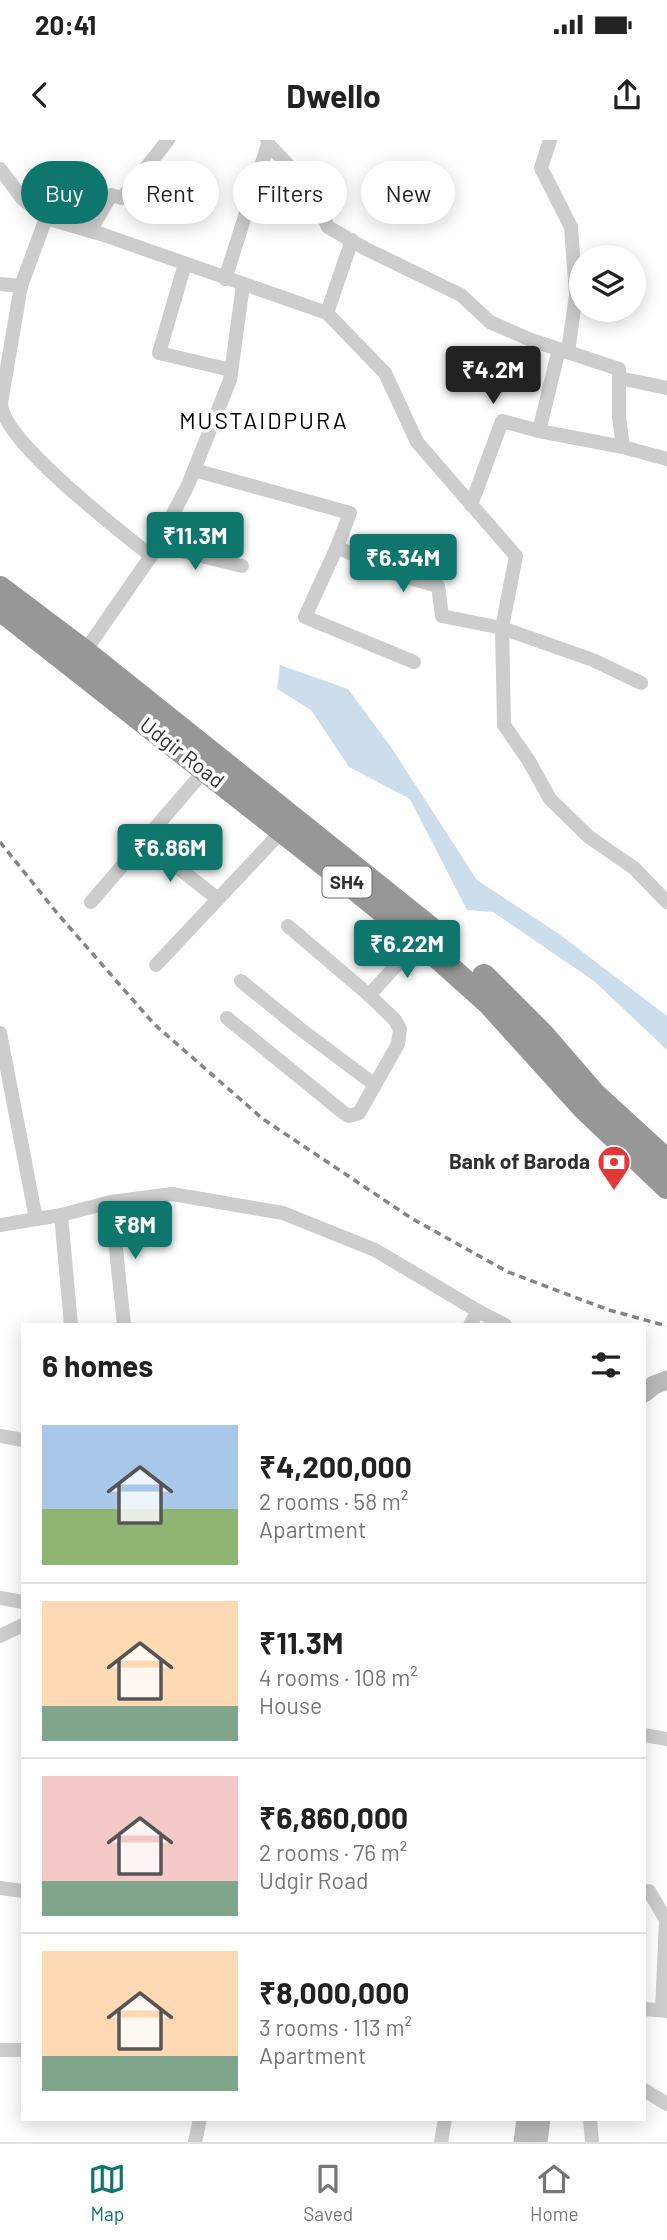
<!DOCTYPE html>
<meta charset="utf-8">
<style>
:root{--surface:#fff;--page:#f2f2f2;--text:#222;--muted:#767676;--line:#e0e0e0;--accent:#0f766e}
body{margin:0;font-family:Barlow,sans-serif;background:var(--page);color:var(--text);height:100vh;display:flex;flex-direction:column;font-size:26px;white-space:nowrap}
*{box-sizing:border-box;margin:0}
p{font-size:23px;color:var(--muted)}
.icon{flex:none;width:38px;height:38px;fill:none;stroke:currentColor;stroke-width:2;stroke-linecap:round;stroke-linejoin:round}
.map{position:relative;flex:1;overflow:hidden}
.drawer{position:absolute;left:21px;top:1183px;width:625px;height:798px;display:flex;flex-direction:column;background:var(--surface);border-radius:0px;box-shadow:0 4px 18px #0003}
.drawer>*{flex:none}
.guide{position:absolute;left:21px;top:21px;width:626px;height:63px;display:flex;gap:14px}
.tools{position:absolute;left:569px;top:105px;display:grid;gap:14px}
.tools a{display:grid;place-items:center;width:77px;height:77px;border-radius:50%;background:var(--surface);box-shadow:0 4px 18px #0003;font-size:35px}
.price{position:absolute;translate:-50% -60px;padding:0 16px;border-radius:7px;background:var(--accent);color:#fff;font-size:23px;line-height:46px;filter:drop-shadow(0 2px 4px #0008)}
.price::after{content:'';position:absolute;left:50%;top:42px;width:21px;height:16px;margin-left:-10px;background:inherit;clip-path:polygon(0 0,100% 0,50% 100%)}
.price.active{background:#222;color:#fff}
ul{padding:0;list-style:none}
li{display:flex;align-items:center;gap:21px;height:175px;padding:0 21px}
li+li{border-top:2px solid var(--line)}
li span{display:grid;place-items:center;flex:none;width:196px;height:140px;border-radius:0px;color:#555}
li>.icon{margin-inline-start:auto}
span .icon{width:84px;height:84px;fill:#fffc;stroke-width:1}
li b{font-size:30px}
h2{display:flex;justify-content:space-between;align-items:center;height:84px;padding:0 21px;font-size:30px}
.pill{padding:0 24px;border-radius:32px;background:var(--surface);box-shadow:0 4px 18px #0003;font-size:24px;line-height:63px}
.pill.active{background:var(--accent);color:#fff}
.status{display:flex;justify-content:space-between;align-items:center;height:49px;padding:0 35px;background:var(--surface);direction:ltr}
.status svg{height:19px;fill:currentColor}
header{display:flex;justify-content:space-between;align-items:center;height:91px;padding:0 21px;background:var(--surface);font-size:32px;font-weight:700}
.tabs{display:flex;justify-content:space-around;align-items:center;height:98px;border-top:2px solid var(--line);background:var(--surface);font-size:19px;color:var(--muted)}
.tabs a{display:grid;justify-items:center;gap:4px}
.tabs .active{color:var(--accent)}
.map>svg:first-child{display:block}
</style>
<div class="status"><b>20:41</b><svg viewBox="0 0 49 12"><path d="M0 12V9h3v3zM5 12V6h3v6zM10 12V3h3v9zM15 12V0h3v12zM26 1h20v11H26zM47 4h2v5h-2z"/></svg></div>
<header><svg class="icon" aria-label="back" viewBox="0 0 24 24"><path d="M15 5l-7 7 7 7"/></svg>Dwello<svg class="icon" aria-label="share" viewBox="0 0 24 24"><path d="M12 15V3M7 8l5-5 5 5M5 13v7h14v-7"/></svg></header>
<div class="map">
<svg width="667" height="2002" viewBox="0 0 667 2002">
<rect width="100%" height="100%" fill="#fff"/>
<!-- water -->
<polygon fill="#ccddec" points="280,525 348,549 391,607 477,740 559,794 667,876 667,910 594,841 493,772 467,770 410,659 349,627 311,570 277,549"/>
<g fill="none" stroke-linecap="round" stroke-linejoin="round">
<!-- street -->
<g stroke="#cdcdcd" stroke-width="14">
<polyline points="267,0 268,4 313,51 328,87 366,109 461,155 490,182 531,200 619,229 619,277 623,307 667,319"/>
<polyline points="550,0 541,28 571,87 576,155 568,212"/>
<polyline points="0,29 22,58 46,78 104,95 327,173 385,233 417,302 516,416 502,488 504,585 529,621 550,659 589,697 634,728 667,762"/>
<polyline points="90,91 111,55 122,58 168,0"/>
<polyline points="185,124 159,213 231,230"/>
<polyline points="225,139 268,4"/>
<polyline points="0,144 21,146 46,78"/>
<path d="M21 146 1 263C1 300 120 391 151 416"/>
<polyline points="327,173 352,100"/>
<polyline points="619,238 667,248"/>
<polyline points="539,291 623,307"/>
<polyline points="194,330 350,373 337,407 392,433 438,446 442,476 502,488 593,520 641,543"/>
<polyline points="471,365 502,281 539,291 559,209"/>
<polyline points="157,405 242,426"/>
<polyline points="337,407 305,477 414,522"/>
<polyline points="81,517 151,416 188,345 230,240 243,145"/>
<polyline points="144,701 218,759"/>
<polyline points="91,762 205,630"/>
<polyline points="156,825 282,691"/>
<polyline points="241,841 299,888 375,945"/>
<polyline points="369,855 419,801"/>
<polyline points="227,878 344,973 349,976 359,973 398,904 400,889 395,880 369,855 288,786"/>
<polyline points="0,893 36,1079"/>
<polyline points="111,1062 124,1185"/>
<polyline points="61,1075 71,1185"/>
<polyline points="0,1085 61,1075 111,1062 172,1054 283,1073 375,1110 478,1171 505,1185"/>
<polyline points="470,1185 478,1171"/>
<polyline points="0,1296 23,1300"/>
<polyline points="0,1458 23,1462"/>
<polyline points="0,1496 23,1485"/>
<polyline points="644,1595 667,1599"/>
<polyline points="0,1748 23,1751"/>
<polyline points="649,1751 666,1780 662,1870"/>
<polyline points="644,1869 667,1871"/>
<polyline points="0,1910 23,1910"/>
<polyline points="644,1950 667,1964"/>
<polyline points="590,1979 592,2002"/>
<polyline points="195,2002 200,1979"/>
<polyline points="441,2002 445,1979"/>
</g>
<!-- secondary -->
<g stroke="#bababa" stroke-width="19">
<polyline points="644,1253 654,1245 667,1240"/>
<polyline points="523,2002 526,1979"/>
<polyline points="538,2002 541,1979"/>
</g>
<!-- highway -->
<g stroke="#979797" stroke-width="24">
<polyline points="0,448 85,512 430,788"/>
<polyline points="0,469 342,738 423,804 489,863 583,967 667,1047"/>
<polyline points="484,836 543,895 594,954 667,1021"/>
</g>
<!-- rail -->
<polyline stroke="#858585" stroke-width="3.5" stroke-dasharray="7 5" stroke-linecap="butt" points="0,702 57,773 154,884 263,979 411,1078 508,1132 609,1170 667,1186"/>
</g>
<!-- icons -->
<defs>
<symbol id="bank-pin" viewBox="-11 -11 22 30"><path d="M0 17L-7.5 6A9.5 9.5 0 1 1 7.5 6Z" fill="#e23838" stroke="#fff"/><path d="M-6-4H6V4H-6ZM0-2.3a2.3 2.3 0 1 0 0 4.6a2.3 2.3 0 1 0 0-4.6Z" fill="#fff"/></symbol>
</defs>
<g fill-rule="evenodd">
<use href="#bank-pin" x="595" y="1003" width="38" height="52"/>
</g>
<g text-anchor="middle" stroke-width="7" stroke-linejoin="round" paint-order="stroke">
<!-- shield labels -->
<rect fill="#fff" stroke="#6e6e6e" stroke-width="2" x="322.5" y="726.5" width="49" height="31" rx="5"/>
<g font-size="19" font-weight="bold" fill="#303030">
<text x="347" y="749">SH4</text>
</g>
<!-- street labels -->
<g font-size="21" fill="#303030" stroke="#fff">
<text transform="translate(182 613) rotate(38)" y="7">Udgir Road</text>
</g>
<!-- poi labels -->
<g font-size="21" font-weight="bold" fill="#303030" stroke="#fff" text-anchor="end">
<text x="590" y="1029">Bank of Baroda</text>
</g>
<!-- neighbourhood labels -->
<g font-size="23" letter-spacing="2" fill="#000" stroke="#fff">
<text x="264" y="289">MUSTAIDPURA</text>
</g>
</g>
</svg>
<div class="tools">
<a><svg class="icon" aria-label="layers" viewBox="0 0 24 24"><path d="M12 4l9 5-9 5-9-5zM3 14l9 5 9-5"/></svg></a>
</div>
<b class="price active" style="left:493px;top:266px">₹4.2M</b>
<b class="price" style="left:195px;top:432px">₹11.3M</b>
<b class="price" style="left:403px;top:454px">₹6.34M</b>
<b class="price" style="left:170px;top:744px">₹6.86M</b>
<b class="price" style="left:407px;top:840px">₹6.22M</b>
<b class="price" style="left:135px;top:1121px">₹8M</b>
<div class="guide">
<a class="pill active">Buy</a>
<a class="pill">Rent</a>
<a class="pill">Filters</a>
<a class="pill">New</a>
</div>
<section class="drawer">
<h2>6 homes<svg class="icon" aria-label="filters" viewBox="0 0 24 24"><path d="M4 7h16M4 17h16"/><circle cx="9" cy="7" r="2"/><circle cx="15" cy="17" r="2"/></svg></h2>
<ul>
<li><span style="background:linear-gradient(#a9c7e8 60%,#8fb573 0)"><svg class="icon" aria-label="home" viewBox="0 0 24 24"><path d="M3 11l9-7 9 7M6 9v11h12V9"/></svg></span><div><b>₹4,200,000</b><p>2 rooms · 58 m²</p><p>Apartment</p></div></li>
<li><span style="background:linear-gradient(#ffd9b3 75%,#7fa58c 0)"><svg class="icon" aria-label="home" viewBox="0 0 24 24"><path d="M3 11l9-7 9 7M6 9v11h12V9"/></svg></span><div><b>₹11.3M</b><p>4 rooms · 108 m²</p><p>House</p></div></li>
<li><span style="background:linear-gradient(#f6c9c9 75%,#7fa58c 0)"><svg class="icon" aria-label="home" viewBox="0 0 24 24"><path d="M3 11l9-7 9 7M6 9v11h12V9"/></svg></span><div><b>₹6,860,000</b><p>2 rooms · 76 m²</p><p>Udgir Road</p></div></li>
<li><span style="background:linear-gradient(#ffd9b3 75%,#7fa58c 0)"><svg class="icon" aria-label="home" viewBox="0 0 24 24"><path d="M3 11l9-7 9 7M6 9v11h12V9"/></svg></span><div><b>₹8,000,000</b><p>3 rooms · 113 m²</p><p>Apartment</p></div></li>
</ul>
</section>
</div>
<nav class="tabs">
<a class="active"><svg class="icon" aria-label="map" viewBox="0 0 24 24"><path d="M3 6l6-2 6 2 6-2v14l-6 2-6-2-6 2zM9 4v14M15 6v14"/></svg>Map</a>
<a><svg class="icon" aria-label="saved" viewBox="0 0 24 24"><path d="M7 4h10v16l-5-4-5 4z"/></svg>Saved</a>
<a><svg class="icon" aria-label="home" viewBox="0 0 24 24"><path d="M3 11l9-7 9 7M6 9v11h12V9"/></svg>Home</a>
</nav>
